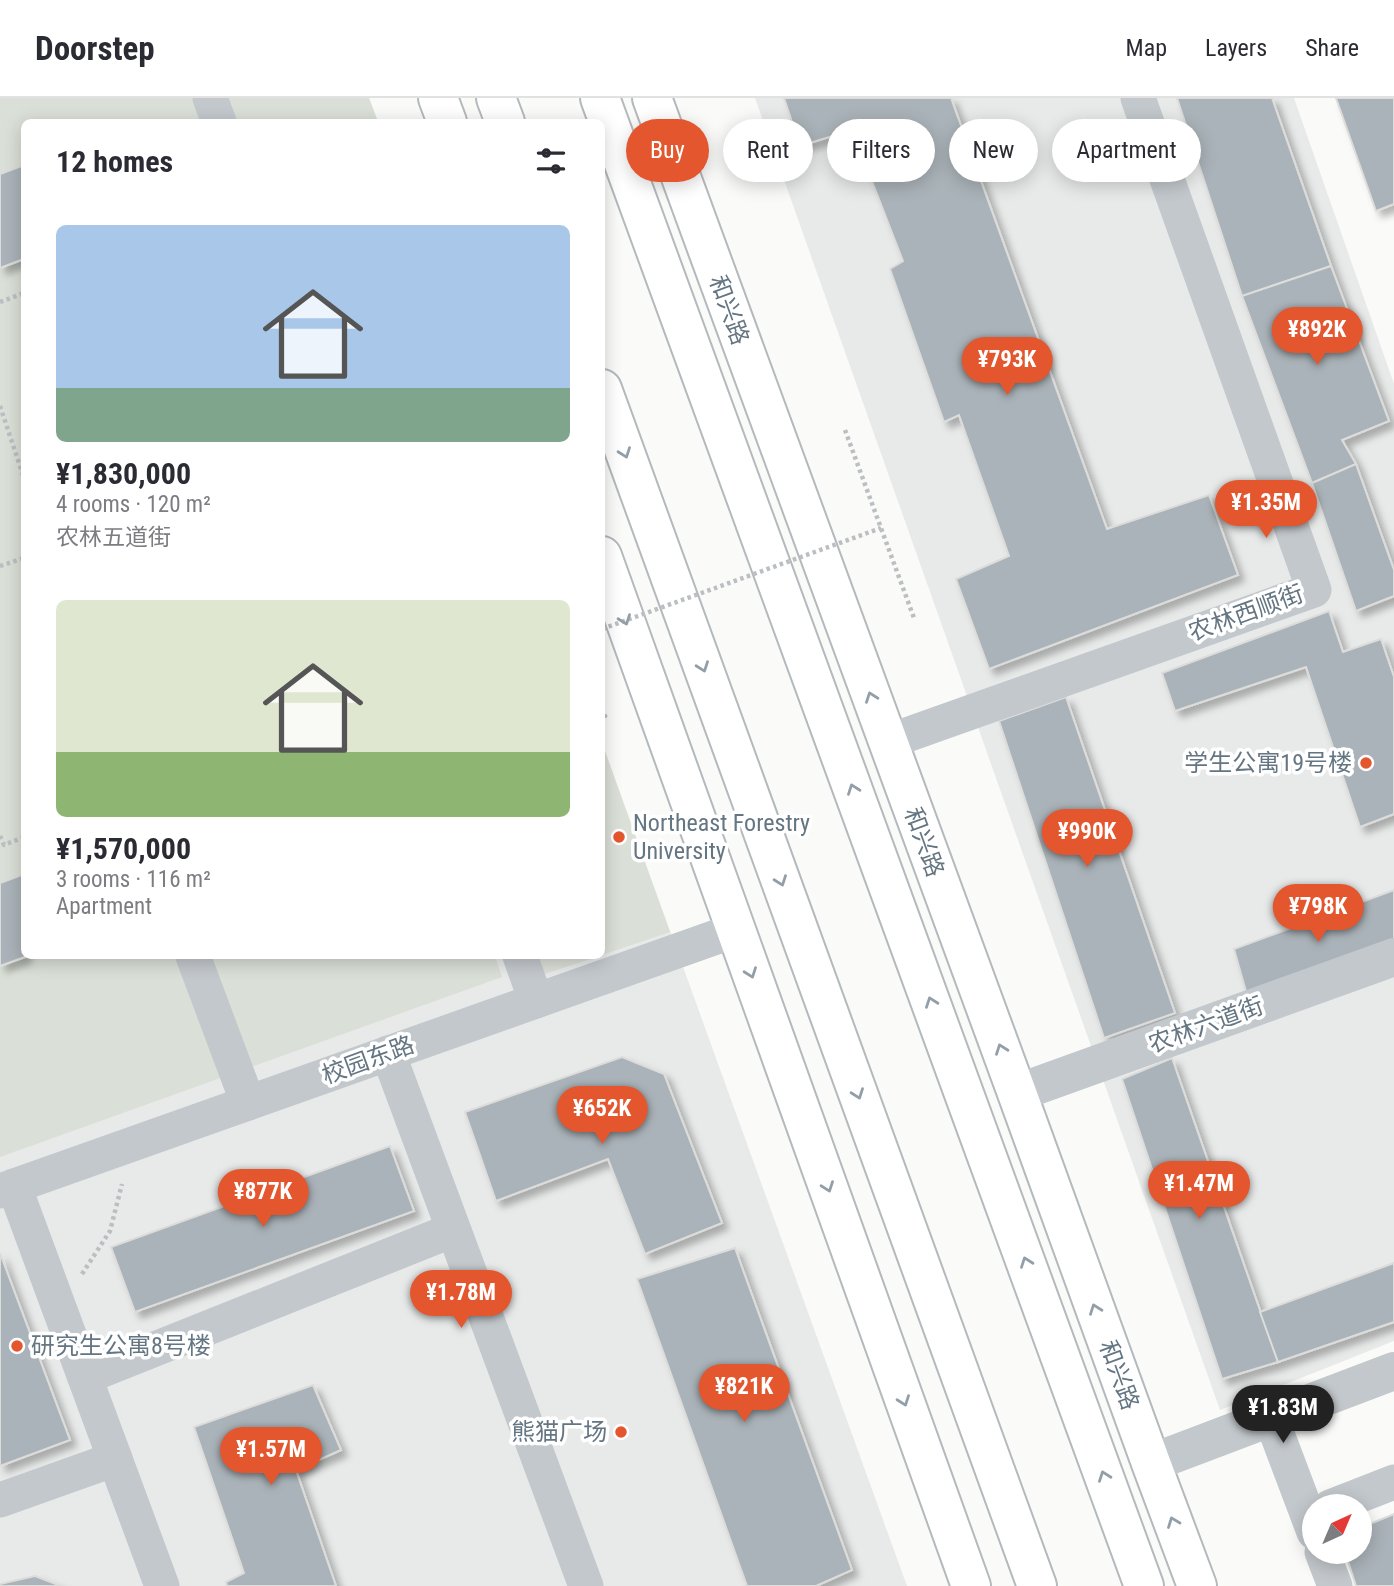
<!DOCTYPE html>
<meta charset="utf-8">
<style>
:root{--surface:#fff;--page:#f7f7f7;--text:#2b2b33;--muted:#7c7c81;--line:#e1e1e2;--accent:#e4572e}
body{margin:0;font-family:"Roboto Condensed","Noto Sans SC",sans-serif;background:var(--page);color:var(--text);height:100vh;display:flex;flex-direction:column;font-size:26px;white-space:nowrap}
*{box-sizing:border-box;margin:0}
p{font-size:23px;color:var(--muted)}
.icon{flex:none;width:38px;height:38px;fill:none;stroke:currentColor;stroke-width:2;stroke-linecap:round;stroke-linejoin:round}
.map{position:relative;flex:1;overflow:hidden}
.side{position:absolute;left:21px;top:21px;width:584px;height:840px;display:flex;flex-direction:column;background:var(--surface);border-radius:10px;box-shadow:0 4px 18px #0003}
.side>*{flex:none}
.banner{position:absolute;left:626px;top:21px;width:662px;height:63px;display:flex;gap:14px}
.needle{width:46px;rotate:44deg}
.controls{position:absolute;left:1302px;top:1396px;display:grid;gap:14px}
.controls a{display:grid;place-items:center;width:70px;height:70px;border-radius:50%;background:var(--surface);box-shadow:0 4px 18px #0003;font-size:35px}
.price{position:absolute;translate:-50% -60px;padding:0 16px;border-radius:24px;background:var(--accent);color:#fff;font-size:23px;line-height:46px;filter:drop-shadow(0 2px 4px #0008)}
.price::after{content:'';position:absolute;left:50%;top:42px;width:21px;height:16px;margin-left:-10px;background:inherit;clip-path:polygon(0 0,100% 0,50% 100%)}
.price.selected{background:#222;color:#fff}
ul{padding:0;list-style:none}
li{display:grid;align-content:center;gap:14px;height:371px;padding:0 35px}
li span{display:grid;place-items:center;height:217px;border-radius:10px;color:#555}
li>.icon{margin-inline-start:auto}
span .icon{width:126px;height:126px;fill:#fffc;stroke-width:1}
li b{font-size:30px}
h2{display:flex;justify-content:space-between;align-items:center;height:84px;padding:0 35px;font-size:30px}
.tag{padding:0 24px;border-radius:32px;background:var(--surface);box-shadow:0 4px 18px #0003;font-size:24px;line-height:63px}
.tag.selected{background:var(--accent);color:#fff}
header{display:flex;align-items:center;gap:42px;box-sizing:border-box;height:98px;padding:0 35px;background:var(--surface);border-bottom:2px solid var(--line)}
header strong{font-size:33px}
nav{display:flex;gap:38px;margin-inline-start:auto;font-size:24px}
.map>svg:first-child{display:block}
</style>
<header>
<strong>Doorstep</strong>
<nav><a>Map</a><a>Layers</a><a>Share</a></nav>
</header>
<div class="map">
<svg width="1394" height="1488" viewBox="0 0 1394 1488">
<defs>
<filter id="shadow"><feDropShadow dx="6" dy="6" stdDeviation="3.5" flood-color="#0004"/></filter>
</defs>
<rect width="100%" height="100%" fill="#fafaf8"/>
<!-- built -->
<g fill="#e8e9e9">
<polygon points="0,0 369,0 378,24 24,24 24,858 602,858 602,645 907,1488 0,1488"/>
<polygon points="755,0 1294,0 1394,286 1394,1243 1220,1312"/>
</g>
<!-- green -->
<g fill="#dadfd7">
<polygon points="0,0 199,0 208,24 24,24 24,858 495,858 502,879 0,1059"/>
<polygon points="223,0 369,0 378,24 232,24"/>
<polygon points="602,645 670,834 602,857"/>
<polygon points="534,858 600,858 541,877"/>
</g>
<!-- building -->
<g fill="#aab3b9" stroke="#dcdcda" stroke-width="2" filter="url(#shadow)">
<polygon points="784,0 951,0 1107,431 1209,397 1238,477 989,571 956,481 1009,458 959,317 944,324 890,171 903,163 852,32 800,48"/>
<polygon points="1177,0 1272,0 1331,168 1242,198"/>
<polygon points="1336,0 1394,0 1394,106 1376,113"/>
<polygon points="24,67 24,161 0,170 0,76"/>
<polygon points="1331,168 1389,323 1342,342 1356,366 1312,385 1242,198"/>
<polygon points="1356,366 1394,472 1394,498 1356,513 1312,385"/>
<polygon points="1329,513 1343,554 1381,541 1394,579 1394,716 1360,729 1306,569 1175,613 1162,575"/>
<polygon points="1066,599 1175,915 1104,940 999,623"/>
<polygon points="24,776 25,859 0,868 0,785"/>
<polygon points="1394,792 1394,845 1247,897 1234,851"/>
<polygon points="622,959 664,976 722,1125 645,1156 608,1061 496,1103 465,1014"/>
<polygon points="1172,960 1278,1264 1222,1281 1122,981"/>
<polygon points="390,1048 414,1113 135,1214 111,1149"/>
<polygon points="735,1150 852,1472 816,1488 747,1488 637,1181"/>
<polygon points="0,1155 70,1342 0,1368"/>
<polygon points="1394,1165 1394,1224 1278,1264 1260,1214"/>
<polygon points="313,1287 341,1352 296,1372 336,1488 227,1488 226,1484 244,1475 194,1329"/>
<polygon points="1394,1416 1394,1488 1356,1488 1345,1454 1360,1454 1360,1430"/>
<polygon points="35,1478 61,1488 0,1488 0,1486"/>
</g>
<g fill="none" stroke-linecap="round" stroke-linejoin="round">
<defs>
<g id="trunk">
<polyline points="438,0 447,24"/>
<polyline points="496,0 505,24"/>
<polyline points="600,0 1144,1488"/>
<polyline points="652,0 1017,995 1151,1365 1197,1488"/>
<polyline points="602,291 1037,1488"/>
<polyline points="602,458 971,1488"/>
</g>
</defs>
<!-- trunk casing -->
<use href="#trunk" stroke="#b4b9bd" stroke-width="42"/>
<!-- path -->
<g stroke="#bbbfc2" stroke-width="4.5" stroke-dasharray="3.5 3.5" stroke-linecap="butt">
<polyline points="0,204 24,195"/>
<polyline points="0,308 24,380"/>
<polyline points="845,332 914,520"/>
<polyline points="0,468 24,460"/>
<polyline points="602,610 606,621"/>
<polyline points="0,738 4,747 24,739"/>
<polyline points="82,1176 110,1133 122,1086"/>
</g>
<!-- minor -->
<g stroke="#c3c8cc" stroke-width="35">
<polyline points="210,0 219,24"/>
<polyline points="887,644 1314,492 1138,0"/>
<polyline points="193,858 248,1005"/>
<polyline points="520,858 536,903"/>
<polyline points="388,955 586,1488"/>
<polyline points="14,1088 162,1488"/>
<polyline points="0,1093 736,832"/>
<polyline points="85,1279 453,1132"/>
<polyline points="1271,1320 1314,1434"/>
<polyline points="0,1402 115,1361"/>
<polyline points="1330,1409 1394,1384"/>
<polyline points="1322,1454 1335,1488"/>
</g>
<!-- tertiary -->
<g stroke="#c3c8cc" stroke-width="38">
<polyline points="1017,995 1394,859"/>
<polyline points="1151,1365 1394,1273"/>
</g>
<!-- trunk -->
<use href="#trunk" stroke="#fff" stroke-width="38"/>
<!-- path-bridge -->
<polyline stroke="#bbbfc2" stroke-width="4.5" stroke-dasharray="3.5 3.5" stroke-linecap="butt" points="602,531 881,430"/>
</g>
<!-- one-way arrows -->
<defs><path id="oneway-chevron" d="M-2-3.5L2.5 0L-2 3.5" fill="none" stroke-width="1.6" stroke-linecap="round" stroke-linejoin="round" transform="scale(1.75)"/></defs>
<g stroke="#939fa8">
<use href="#oneway-chevron" transform="translate(625 355) rotate(70)"/>
<use href="#oneway-chevron" transform="translate(625 522) rotate(70)"/>
<use href="#oneway-chevron" transform="translate(703 569) rotate(70)"/>
<use href="#oneway-chevron" transform="translate(871 599) rotate(-110)"/>
<use href="#oneway-chevron" transform="translate(853 691) rotate(-110)"/>
<use href="#oneway-chevron" transform="translate(781 783) rotate(70)"/>
<use href="#oneway-chevron" transform="translate(751 875) rotate(70)"/>
<use href="#oneway-chevron" transform="translate(931 904) rotate(-110)"/>
<use href="#oneway-chevron" transform="translate(1001 951) rotate(-110)"/>
<use href="#oneway-chevron" transform="translate(858 996) rotate(70)"/>
<use href="#oneway-chevron" transform="translate(828 1089) rotate(70)"/>
<use href="#oneway-chevron" transform="translate(1026 1164) rotate(-110)"/>
<use href="#oneway-chevron" transform="translate(1095 1211) rotate(-110)"/>
<use href="#oneway-chevron" transform="translate(904 1303) rotate(70)"/>
<use href="#oneway-chevron" transform="translate(1104 1378) rotate(-110)"/>
<use href="#oneway-chevron" transform="translate(1173 1424) rotate(-111)"/>
</g>
<!-- markers -->
<g fill="#e4572e" stroke="#fff" stroke-width="2.5">
<circle cx="1366" cy="665" r="7"/>
<circle cx="619" cy="739" r="7"/>
<circle cx="17" cy="1248" r="7"/>
<circle cx="621" cy="1334" r="7"/>
</g>
<g text-anchor="middle" stroke-width="7" stroke-linejoin="round" paint-order="stroke">
<!-- street labels -->
<g font-size="24" fill="#657683" stroke="#fff">
<text transform="translate(729 212) rotate(70)" y="8">和兴路</text>
<text transform="translate(1246 515) rotate(-20)" y="8">农林西顺街</text>
<text transform="translate(924 744) rotate(70)" y="8">和兴路</text>
<text transform="translate(1206 927) rotate(-20)" y="8">农林六道街</text>
<text transform="translate(368 962) rotate(-20)" y="8">校园东路</text>
<text transform="translate(1119 1277) rotate(70)" y="8">和兴路</text>
</g>
<!-- poi labels -->
<g font-size="24" fill="#657683" stroke="#fff" text-anchor="end">
<text x="1352" y="673">学生公寓19号楼</text>
<text x="633" y="733" text-anchor="start">Northeast Forestry<tspan x="633" dy="28">University</tspan></text>
<text x="31" y="1256" text-anchor="start">研究生公寓8号楼</text>
<text x="607" y="1342">熊猫广场</text>
</g>
</g>
</svg>
<div class="controls">
<a><svg class="needle" viewBox="-14 -14 28 28"><path d="M0-13l5 13h-10z" fill="#e53935"/><path d="M0 13l5-13h-10z" fill="#7c7c81"/></svg></a>
</div>
<b class="price" style="left:1317px;top:269px">¥892K</b>
<b class="price" style="left:1007px;top:299px">¥793K</b>
<b class="price" style="left:1266px;top:442px">¥1.35M</b>
<b class="price" style="left:1087px;top:771px">¥990K</b>
<b class="price" style="left:1318px;top:846px">¥798K</b>
<b class="price" style="left:602px;top:1048px">¥652K</b>
<b class="price" style="left:1199px;top:1123px">¥1.47M</b>
<b class="price" style="left:263px;top:1131px">¥877K</b>
<b class="price" style="left:461px;top:1232px">¥1.78M</b>
<b class="price" style="left:744px;top:1326px">¥821K</b>
<b class="price selected" style="left:1283px;top:1347px">¥1.83M</b>
<b class="price" style="left:271px;top:1389px">¥1.57M</b>
<div class="banner">
<a class="tag selected">Buy</a>
<a class="tag">Rent</a>
<a class="tag">Filters</a>
<a class="tag">New</a>
<a class="tag">Apartment</a>
</div>
<section class="side">
<h2>12 homes<svg class="icon" aria-label="filters" viewBox="0 0 24 24"><path d="M4 7h16M4 17h16"/><circle cx="9" cy="7" r="2"/><circle cx="15" cy="17" r="2"/></svg></h2>
<ul>
<li><span style="background:linear-gradient(#a9c7e8 75%,#7fa58c 0)"><svg class="icon" aria-label="home" viewBox="0 0 24 24"><path d="M3 11l9-7 9 7M6 9v11h12V9"/></svg></span><div><b>¥1,830,000</b><p>4 rooms · 120 m²</p><p>农林五道街</p></div></li>
<li><span style="background:linear-gradient(#dfe7d0 70%,#8fb573 0)"><svg class="icon" aria-label="home" viewBox="0 0 24 24"><path d="M3 11l9-7 9 7M6 9v11h12V9"/></svg></span><div><b>¥1,570,000</b><p>3 rooms · 116 m²</p><p>Apartment</p></div></li>
</ul>
</section>
</div>
